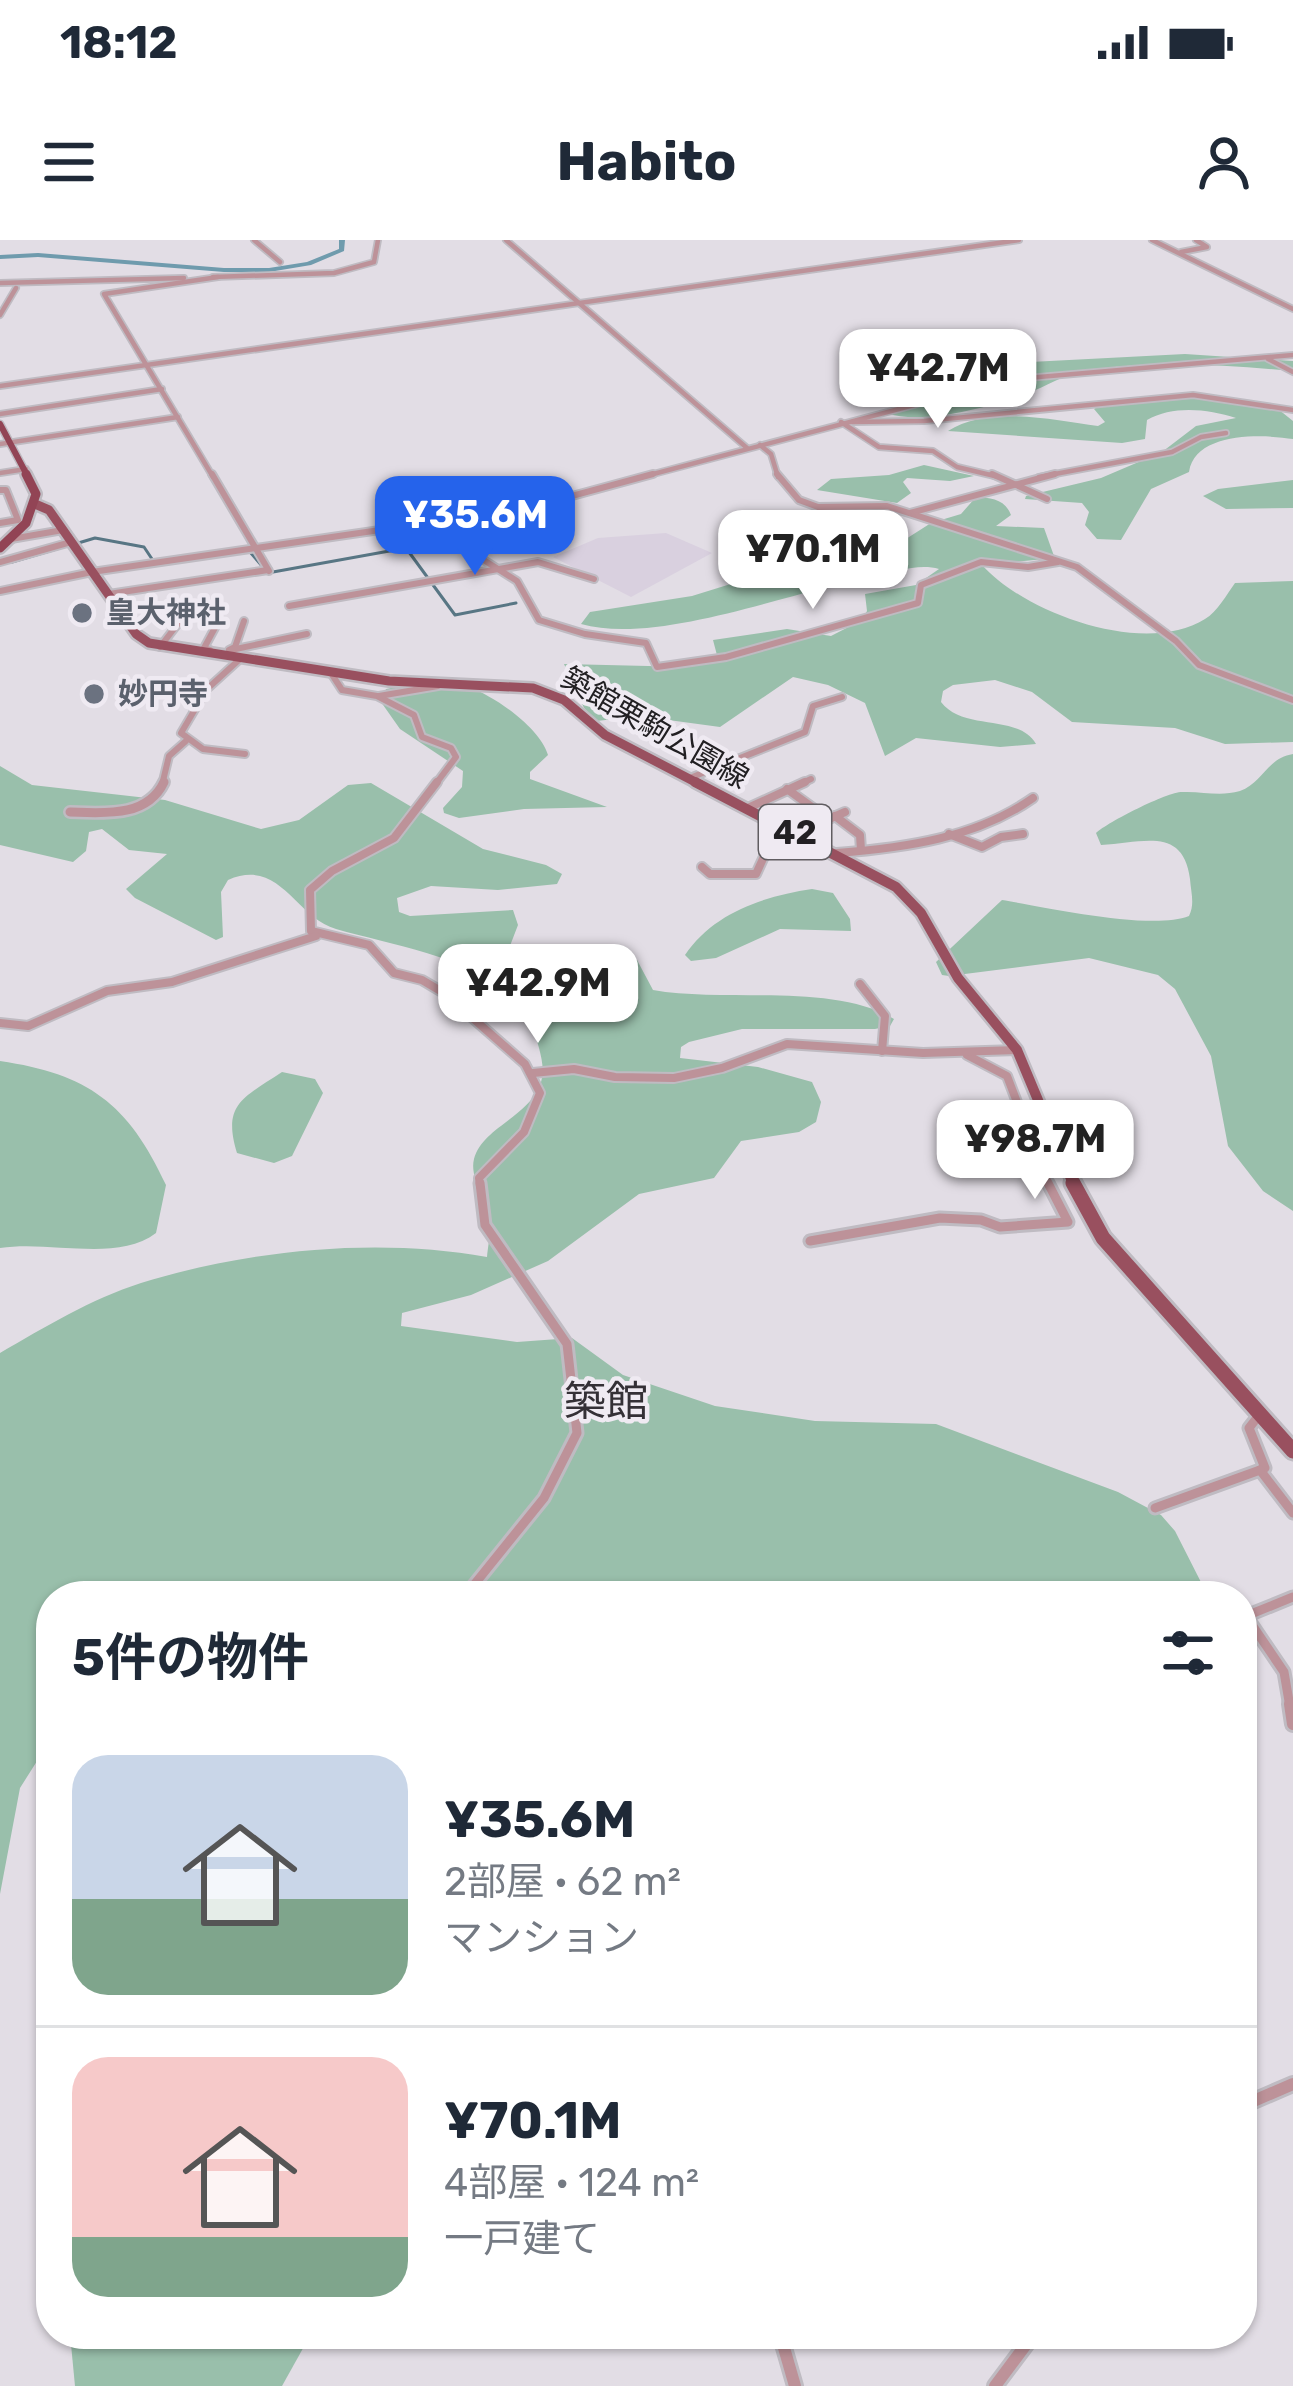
<!DOCTYPE html>
<html lang="ja">
<meta charset="utf-8">
<style>
:root{--surface:#fff;--page:#f2f2f3;--text:#1f2937;--muted:#747a83;--line:#e0e1e3;--accent:#2563eb}
body{margin:0;font-family:Rubik,"Noto Sans JP",sans-serif;background:var(--page);color:var(--text);height:100vh;display:flex;flex-direction:column;font-size:45px;white-space:nowrap}
*{box-sizing:border-box;margin:0}
p{font-size:39px;color:var(--muted)}
.icon{flex:none;width:66px;height:66px;fill:none;stroke:currentColor;stroke-width:2;stroke-linecap:round;stroke-linejoin:round}
.map{position:relative;flex:1;overflow:hidden}
.side{position:absolute;left:36px;top:1341px;width:1221px;height:768px;display:flex;flex-direction:column;background:var(--surface);border-radius:48px;box-shadow:0 3px 9px #0004}
.side>*{flex:none}
.price{position:absolute;translate:-50% -102px;padding:0 27px;border-radius:24px;background:#fff;color:#222;font-size:39px;line-height:78px;filter:drop-shadow(0 3px 6px #0008)}
.price::after{content:'';position:absolute;left:50%;top:72px;width:36px;height:27px;margin-left:-18px;background:inherit;clip-path:polygon(0 0,100% 0,50% 100%)}
.price.on{background:var(--accent);color:#fff}
ul{padding:0;list-style:none}
li{display:flex;align-items:center;gap:36px;height:300px;padding:0 36px}
li+li{border-top:3px solid var(--line)}
li span{display:grid;place-items:center;flex:none;width:336px;height:240px;border-radius:36px;color:#555}
li>.icon{margin-inline-start:auto}
span .icon{width:144px;height:144px;fill:#fffc;stroke-width:1}
li b{font-size:51px}
h2{display:flex;justify-content:space-between;align-items:center;height:144px;padding:0 36px;font-size:51px}
.status{display:flex;justify-content:space-between;align-items:center;height:84px;padding:0 60px;background:var(--surface);direction:ltr}
.status svg{height:33px;fill:currentColor}
header{display:flex;justify-content:space-between;align-items:center;height:156px;padding:0 36px;background:var(--surface);font-size:54px;font-weight:700}
.map>svg:first-child{display:block}
</style>
<div class="status"><b>18:12</b><svg viewBox="0 0 49 12"><path d="M0 12V9h3v3zM5 12V6h3v6zM10 12V3h3v9zM15 12V0h3v12zM26 1h20v11H26zM47 4h2v5h-2z"/></svg></div>
<header><svg class="icon" aria-label="menu" viewBox="0 0 24 24"><path d="M4 6h16M4 12h16M4 18h16"/></svg>Habito<svg class="icon" aria-label="person" viewBox="0 0 24 24"><circle cx="12" cy="8" r="4"/><path d="M4 21q1-7 8-7t8 7"/></svg></header>
<div class="map">
<svg width="1293" height="2146" viewBox="0 0 1293 2146">
<rect width="100%" height="100%" fill="#e2dde5"/>
<!-- built -->
<polygon fill="#d9d0df" points="666,293 712,313 631,357 553,317 598,298"/>
<!-- green -->
<g fill="#99bfab">
<path d="M1185 114 1293 121V131C1224 125 1149 119 1080 132 1064 135 1044 147 1031 152 996 166 922 186 887 173L974 129 1012 123Z"/>
<path d="M1191 156 1278 169 1293 181V199C1262 194 1195 192 1189 232L1151 249 1121 300 1097 299 1085 285 1089 272 1082 263 1025 259 1026 256 1101 238 1162 212 1196 186 1236 178C1208 169 1173 165 1147 180L1145 199 1122 203 948 191C988 165 1053 180 1098 186L1105 182 1094 169 1099 166Z"/>
<polygon points="924,225 974,236 950,241 907,238 903,242 911,253 897,263 817,250 831,239 889,235"/>
<polygon points="1293,240 1293,268 1226,269 1203,256 1218,249"/>
<path d="M976 257C991 258 1005 259 1011 275L996 286 1044 288 1054 316 1045 319 982 325C1026 374 1145 417 1205 379 1217 372 1227 354 1235 343L1293 341V502L1225 504 1175 488 1072 482 1032 452 995 440 953 445 943 451 941 462C964 492 1018 473 1036 504L1000 507 916 498 885 516 865 463 828 445 793 437 720 487 639 476 597 481 584 468 564 424 690 427 718 419 713 400 787 389 831 396 862 380 867 371 865 354 916 345 939 329C919 323 895 332 875 336 795 350 658 406 581 384L590 372 692 356 750 338 825 330 898 304 931 283 961 274Z"/>
<path d="M421 442C437 443 455 442 469 447 496 457 540 488 548 515L530 532V539L607 567 524 569 459 578 444 573 443 568 462 547 463 531 400 489 381 462 386 449Z"/>
<path d="M1293 514V971L1263 951 1228 906 1211 816 1175 749 1158 735 1089 718 949 736 942 735 936 722 1002 660C1046 667 1151 691 1189 676 1195 664 1191 653 1190 639 1183 586 1143 603 1101 605L1096 593C1108 582 1167 552 1182 552 1203 551 1219 557 1240 551 1263 543 1267 518 1293 514Z"/>
<path d="M0 526 32 545 165 560 261 589 299 580 348 545 371 543 483 609 546 625 562 634 557 644 498 650 431 646 397 658 399 672 410 676 513 670 518 685 501 729 507 738 534 740 637 720 653 750C725 763 832 742 894 779L890 786 875 789H742L689 802 681 807 680 818 758 827 812 842 821 862 816 882 799 892 741 901 714 938 639 954 548 1021 471 1055 402 1073 401 1086 517 1102 572 1098 623 1135 715 1166 815 1181 936 1184 1118 1252 1161 1275 1175 1291 1208 1356H51V1499L20 1548 0 1654V1113C45 1087 91 1059 141 1043 248 1010 376 997 487 1017 488 1006 491 992 490 981 488 960 469 939 474 919 482 888 528 877 540 845 545 832 542 820 539 808 518 721 408 710 336 689 295 677 280 617 228 640L221 652 223 697 216 700 135 658 126 649 167 614 129 610 102 589 89 592 86 611 73 622 0 605Z"/>
<path d="M812 649 833 653 850 679 851 691 780 689 716 718 691 721 685 715C713 673 764 656 812 649Z"/>
<path d="M0 821C88 834 128 863 166 945L156 993C116 1023 51 1000 0 1008Z"/>
<path d="M282 832 315 839 323 853 292 916 274 923 237 913C222 864 243 858 282 832Z"/>
<polygon points="70,2094 311,2094 282,2146 75,2146"/>
</g>
<g fill="none" stroke-linecap="round" stroke-linejoin="round">
<!-- stream -->
<g stroke="#587684" stroke-width="3">
<polyline points="75,304 95,298 144,307 152,319"/>
<polyline points="250,312 262,326"/>
<polyline points="12,322 60,308"/>
<polyline points="273,332 406,308 455,375 516,363"/>
</g>
<!-- river -->
<polygon fill="#6f9bad" fill-rule="evenodd" points="339,0 345,0 344,11 311,25 269,32 224,32 38,17 0,19 0,15 38,13 224,28 269,28 307,22 339,9"/>
<defs>
<g id="minor-far4">
<polyline points="254,0 280,22"/>
<polyline points="1152,0 1293,69"/>
<polyline points="1181,12 1207,7 1196,0"/>
<polyline points="213,37 334,33 374,22 378,0"/>
<polyline points="0,43 184,38"/>
<polyline points="0,75 16,48"/>
<polyline points="1268,119 1293,132"/>
<polyline points="0,146 1019,0"/>
<polyline points="0,174 162,149"/>
<polyline points="841,182 879,207 933,211 957,227 999,237"/>
<polyline points="852,182 924,181 1193,155 1293,170"/>
<polyline points="0,233 26,229"/>
<polyline points="213,237 104,54 218,37"/>
<polyline points="1039,237 1172,212 1201,197 1226,193"/>
</g>
<g id="minor-far3">
<polyline points="212,234 269,331"/>
<polyline points="992,234 1047,259"/>
<polyline points="0,250 6,250 18,280 0,283"/>
<polyline points="910,273 1055,234"/>
<polyline points="447,281 471,312 517,341 539,380 585,394 646,403 657,427 726,417 918,363 921,345 981,322 1028,327 1058,322"/>
<polyline points="11,299 63,290"/>
<polyline points="0,322 71,302"/>
<polyline points="109,354 268,330"/>
<polyline points="289,366 538,322 594,339"/>
<polyline points="160,407 193,364"/>
<polyline points="210,410 204,408 217,384"/>
<polyline points="229,410 235,407 244,381"/>
<polyline points="231,410 307,394"/>
<polyline points="331,433 342,450 377,456 414,475 422,497 451,508 456,517 435,545"/>
<polyline points="379,456 438,446"/>
<polyline points="690,538 805,492 813,466 842,457"/>
<polyline points="798,545 811,539"/>
</g>
<g id="minor-far2">
<polyline points="437,542 394,598 332,631 310,650 311,691 369,705 394,733 422,740 444,753 525,824 540,853 524,892 479,938 480,946"/>
<polyline points="787,549 827,578"/>
<polyline points="748,568 805,542"/>
<polyline points="835,576 860,595 861,610"/>
<polyline points="797,593 845,572"/>
<polyline points="949,594 982,607 1001,597 1023,594"/>
<path d="M837 613C904 608 976 598 1033 558"/>
<polyline points="702,627 710,634 756,634 779,584"/>
<polyline points="860,744 885,776 882,811"/>
<polyline points="0,783 28,786 107,751 172,742 316,696"/>
<polyline points="967,815 1007,836 1049,946"/>
<polyline points="533,833 574,829 615,837 674,838 722,828 787,804 923,813 1017,810"/>
</g>
<g id="minor-far1">
<polyline points="810,1001 940,978 981,980 1000,987 1068,982 1048,943"/>
<polyline points="1260,1174 1249,1188 1265,1228 1260,1230 1293,1273"/>
<polyline points="1155,1268 1260,1230"/>
<polyline points="465,1356 544,1258 577,1193 567,1104 485,985 480,943"/>
<polyline points="1290,1467 1284,1432 1246,1376 1293,1357"/>
</g>
<g id="minor">
<polyline points="1290,1464 1293,1484"/>
<polyline points="1242,1866 1293,1844"/>
<polyline points="780,2094 795,2146"/>
<polyline points="995,2146 1034,2094"/>
</g>
<g id="tertiary-far2">
<polyline points="506,0 747,208"/>
<polyline points="0,204 178,177"/>
<polyline points="760,205 771,214 778,237"/>
<polyline points="642,237 914,165 980,142 1293,115"/>
</g>
<g id="tertiary-far1">
<polyline points="777,234 799,260 818,267 887,266 1077,327 1176,401 1199,425 1293,460"/>
<polyline points="0,351 92,332 524,269 653,234"/>
<polyline points="240,419 207,449 181,493 203,509 245,514"/>
<polyline points="162,545 169,516 186,501"/>
</g>
<path id="tertiary" d="M70 572C104 573 147 578 164 542"/>
<polyline id="primary-far2" points="35,264 49,270 136,394 149,403 389,441 533,448 564,460 605,495 701,545"/>
<polyline id="primary-far1" points="695,542 896,647 921,673 958,738 1017,810 1074,946"/>
<polyline id="primary" points="1073,943 1103,998 1293,1211"/>
<polyline id="trunk-far1" points="0,184 28,237"/>
<polyline id="trunk" points="0,308 26,283 36,254 26,234"/>
</defs>
<!-- minor-far4 casing -->
<use href="#minor-far4" stroke="#bfbbc2" stroke-width="8"/>
<!-- minor-far3 casing -->
<use href="#minor-far3" stroke="#bfbbc2" stroke-width="10"/>
<!-- minor-far2 casing -->
<use href="#minor-far2" stroke="#bfbbc2" stroke-width="12"/>
<!-- minor-far1 casing -->
<use href="#minor-far1" stroke="#bfbbc2" stroke-width="15"/>
<!-- minor casing -->
<use href="#minor" stroke="#bfbbc2" stroke-width="18"/>
<!-- tertiary-far2 casing -->
<use href="#tertiary-far2" stroke="#bfbbc2" stroke-width="8"/>
<!-- tertiary-far1 casing -->
<use href="#tertiary-far1" stroke="#bfbbc2" stroke-width="10"/>
<!-- tertiary casing -->
<use href="#tertiary" stroke="#bfbbc2" stroke-width="14"/>
<!-- primary-far2 casing -->
<use href="#primary-far2" stroke="#bfbbc2" stroke-width="14"/>
<!-- primary-far1 casing -->
<use href="#primary-far1" stroke="#bfbbc2" stroke-width="15"/>
<!-- primary casing -->
<use href="#primary" stroke="#bfbbc2" stroke-width="21"/>
<!-- trunk-far1 casing -->
<use href="#trunk-far1" stroke="#bfbbc2" stroke-width="9"/>
<!-- trunk casing -->
<use href="#trunk" stroke="#bfbbc2" stroke-width="14"/>
<!-- minor-far4 -->
<use href="#minor-far4" stroke="#bd9299" stroke-width="4.5"/>
<!-- minor-far3 -->
<use href="#minor-far3" stroke="#bd9299" stroke-width="6"/>
<!-- minor-far2 -->
<use href="#minor-far2" stroke="#bd9299" stroke-width="8"/>
<!-- minor-far1 -->
<use href="#minor-far1" stroke="#bd9299" stroke-width="9"/>
<!-- minor -->
<use href="#minor" stroke="#bd9299" stroke-width="12"/>
<!-- tertiary-far2 -->
<use href="#tertiary-far2" stroke="#bd9299" stroke-width="4.5"/>
<!-- tertiary-far1 -->
<use href="#tertiary-far1" stroke="#bd9299" stroke-width="6"/>
<!-- tertiary -->
<use href="#tertiary" stroke="#bd9299" stroke-width="9"/>
<!-- primary-far2 -->
<use href="#primary-far2" stroke="#99505f" stroke-width="9"/>
<!-- primary-far1 -->
<use href="#primary-far1" stroke="#99505f" stroke-width="10"/>
<!-- primary -->
<use href="#primary" stroke="#99505f" stroke-width="15"/>
<!-- trunk-far1 -->
<use href="#trunk-far1" stroke="#924455" stroke-width="6"/>
<!-- trunk -->
<use href="#trunk" stroke="#924455" stroke-width="9"/>
</g>
<!-- markers -->
<g fill="#6b7280" stroke="#efeaf2" stroke-width="4.5">
<circle cx="82" cy="373" r="12"/>
<circle cx="94" cy="454" r="12"/>
</g>
<g text-anchor="middle" stroke-width="9" stroke-linejoin="round" paint-order="stroke">
<!-- far-worship labels -->
<g font-size="30" font-weight="bold" fill="#5b616d" stroke="#efeaf2" text-anchor="start">
<text x="106" y="383">皇大神社</text>
<text x="118" y="464">妙円寺</text>
</g>
<!-- far-street labels -->
<g font-size="30" fill="#222023" stroke="#efeaf2">
<text transform="translate(655 488) rotate(30)" y="10">築館栗駒公園線</text>
</g>
<!-- shield labels -->
<rect fill="#efeaf2" stroke="#605d61" stroke-width="3" x="759" y="565" width="72" height="54" rx="9"/>
<g font-size="33" font-weight="bold" fill="#222023">
<text x="795" y="604">42</text>
</g>
<!-- quarter labels -->
<g font-size="42" fill="#343036" stroke="#efeaf2">
<text x="606" y="1176">築館</text>
</g>
</g>
</svg>
<b class="price" style="left:938px;top:191px">¥42.7M</b>
<b class="price on" style="left:475px;top:338px">¥35.6M</b>
<b class="price" style="left:813px;top:372px">¥70.1M</b>
<b class="price" style="left:538px;top:806px">¥42.9M</b>
<b class="price" style="left:1035px;top:962px">¥98.7M</b>
<section class="side">
<h2>5件の物件<svg class="icon" aria-label="filters" viewBox="0 0 24 24"><path d="M4 7h16M4 17h16"/><circle cx="9" cy="7" r="2"/><circle cx="15" cy="17" r="2"/></svg></h2>
<ul>
<li><span style="background:linear-gradient(#c9d6e8 60%,#7fa58c 0)"><svg class="icon" aria-label="home" viewBox="0 0 24 24"><path d="M3 11l9-7 9 7M6 9v11h12V9"/></svg></span><div><b>¥35.6M</b><p>2部屋 · 62 m²</p><p>マンション</p></div></li>
<li><span style="background:linear-gradient(#f6c9c9 75%,#7fa58c 0)"><svg class="icon" aria-label="home" viewBox="0 0 24 24"><path d="M3 11l9-7 9 7M6 9v11h12V9"/></svg></span><div><b>¥70.1M</b><p>4部屋 · 124 m²</p><p>一戸建て</p></div></li>
</ul>
</section>
</div>
